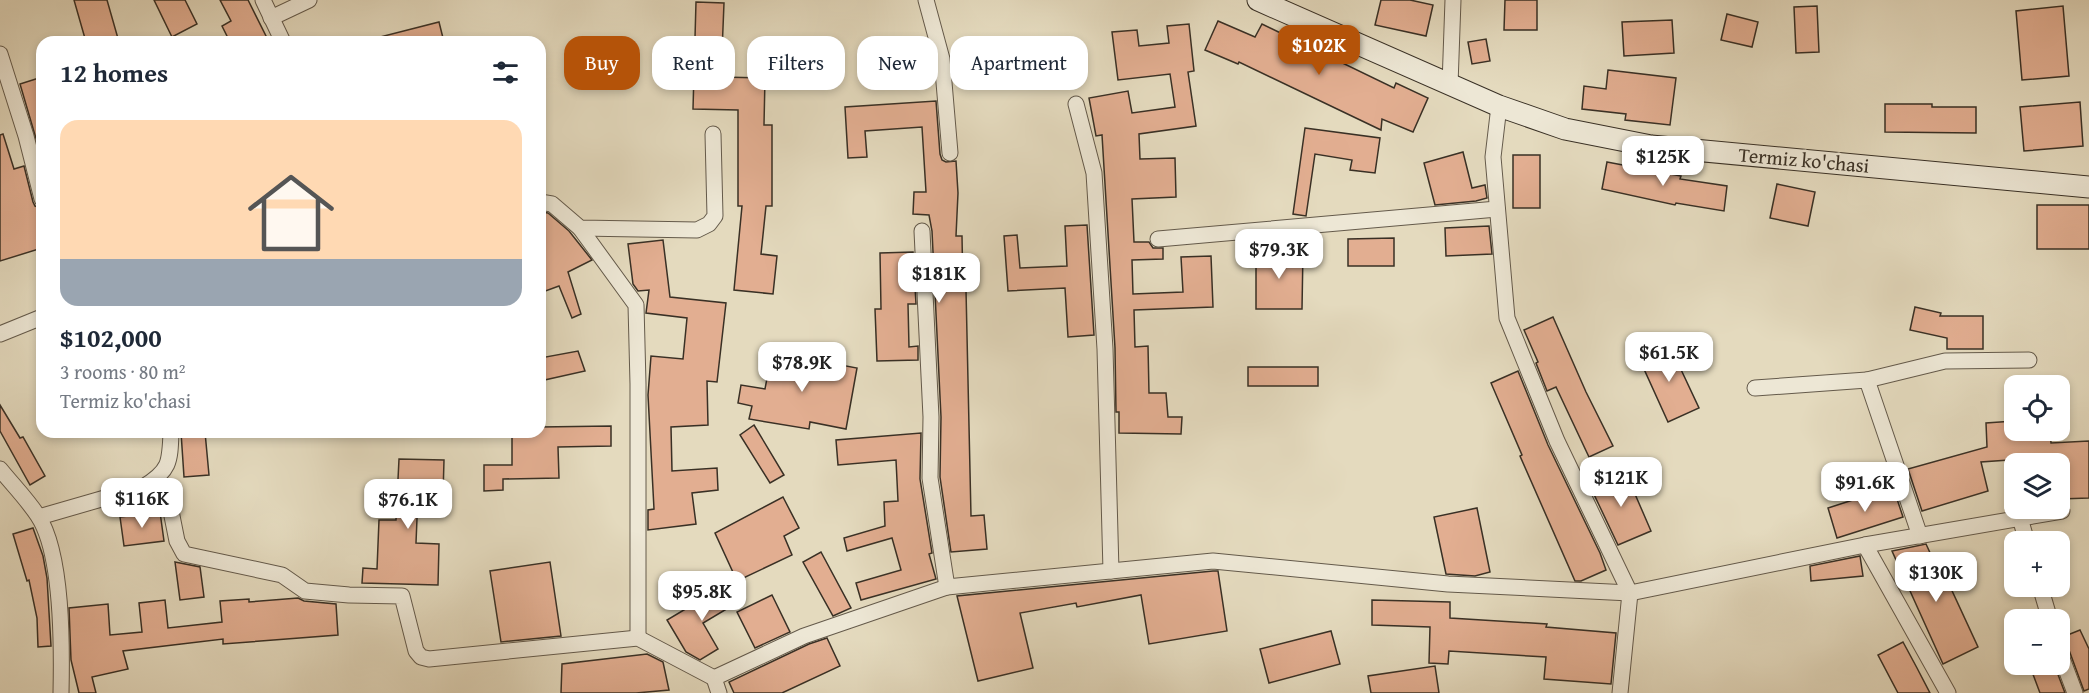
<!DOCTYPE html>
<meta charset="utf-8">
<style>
:root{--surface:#fff;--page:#f2f2f3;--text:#1f2937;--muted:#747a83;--line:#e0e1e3;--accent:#b45309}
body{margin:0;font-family:"Gentium Book Plus",serif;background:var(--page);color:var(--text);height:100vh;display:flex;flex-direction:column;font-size:22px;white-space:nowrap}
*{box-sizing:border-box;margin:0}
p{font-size:20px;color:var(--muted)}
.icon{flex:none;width:33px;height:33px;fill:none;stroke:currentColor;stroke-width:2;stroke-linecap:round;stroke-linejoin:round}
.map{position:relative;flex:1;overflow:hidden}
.sheet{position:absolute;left:36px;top:36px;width:510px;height:402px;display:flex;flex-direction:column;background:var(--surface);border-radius:18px;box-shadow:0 3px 9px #0003}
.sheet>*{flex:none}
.guide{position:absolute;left:564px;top:36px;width:570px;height:54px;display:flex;gap:12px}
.tools{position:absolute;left:2004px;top:375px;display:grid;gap:12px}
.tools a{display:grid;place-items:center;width:66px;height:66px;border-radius:12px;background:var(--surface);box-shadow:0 3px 9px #0003;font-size:30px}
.price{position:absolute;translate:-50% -51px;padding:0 14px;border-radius:12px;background:#fff;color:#222;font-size:20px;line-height:39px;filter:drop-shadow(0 2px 3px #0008)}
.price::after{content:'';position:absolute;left:50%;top:36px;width:18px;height:14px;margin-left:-9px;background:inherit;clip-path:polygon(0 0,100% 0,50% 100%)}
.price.current{background:var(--accent);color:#fff}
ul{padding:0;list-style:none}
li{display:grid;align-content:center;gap:12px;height:318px;padding:0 24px}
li+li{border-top:2px solid var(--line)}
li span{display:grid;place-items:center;height:186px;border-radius:18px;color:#555}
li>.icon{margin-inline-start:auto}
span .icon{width:108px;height:108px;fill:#fffc;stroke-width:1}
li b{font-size:26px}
h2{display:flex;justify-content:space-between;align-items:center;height:72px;padding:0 24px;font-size:26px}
.chip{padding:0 21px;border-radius:18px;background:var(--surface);box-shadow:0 3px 9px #0003;font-size:21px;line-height:54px}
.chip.current{background:var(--accent);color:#fff}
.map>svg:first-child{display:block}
</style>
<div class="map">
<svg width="2089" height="693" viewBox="0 0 2089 693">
<rect width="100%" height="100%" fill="#e4dabe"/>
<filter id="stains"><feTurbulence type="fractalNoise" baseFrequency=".00333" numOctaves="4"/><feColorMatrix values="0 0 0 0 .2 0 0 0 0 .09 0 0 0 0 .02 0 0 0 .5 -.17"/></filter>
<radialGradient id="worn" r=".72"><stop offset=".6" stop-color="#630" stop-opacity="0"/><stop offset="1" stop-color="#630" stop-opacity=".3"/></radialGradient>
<!-- building -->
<g fill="#e2ae91" stroke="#393025" stroke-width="1.5">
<polygon points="74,0 107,0 119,42 86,42"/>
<polygon points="154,0 185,0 197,24 172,37"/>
<polygon points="220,0 248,0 269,42 230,42 222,26 231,21"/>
<polygon points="1381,0 1410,0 1433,5 1426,36 1375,25"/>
<polygon points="1505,0 1537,0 1537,30 1504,30"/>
<polygon points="696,2 724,3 721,77 765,78 764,125 772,125 772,206 766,206 761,254 777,256 773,294 734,290 742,206 738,206 738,110 693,109"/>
<polygon points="1817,6 1819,52 1796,53 1794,7"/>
<polygon points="2063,6 2069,76 2022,80 2016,11"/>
<polygon points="1727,14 1758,22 1752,47 1721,40"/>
<polygon points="1672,20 1674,53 1624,56 1622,22"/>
<polygon points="1218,21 1255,37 1262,24 1394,88 1396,83 1428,98 1413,132 1382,119 1381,130 1239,62 1238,64 1205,50"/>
<polygon points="439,22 444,42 381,42 380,37"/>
<polygon points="1189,24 1194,71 1188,72 1196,126 1139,134 1140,159 1175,158 1176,197 1132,199 1134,242 1149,242 1153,248 1163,248 1163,259 1132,260 1133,294 1183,292 1181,257 1211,256 1213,307 1134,310 1135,347 1148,346 1149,393 1166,393 1168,417 1182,417 1181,434 1119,433 1119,412 1116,412 1115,348 1102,135 1096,136 1089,98 1128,91 1132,113 1175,107 1170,74 1118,80 1112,32 1137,30 1139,46 1169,43 1167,26"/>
<polygon points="1486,39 1490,61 1472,64 1468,42"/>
<polygon points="1608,70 1676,78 1670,125 1625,120 1626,114 1582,109 1584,86 1606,89"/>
<polygon points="42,77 42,159 20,84"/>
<polygon points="936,101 940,154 942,160 946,162 956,161 958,193 956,236 962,236 963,290 966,290 971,516 984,515 987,549 951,552 940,477 941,417 932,231 929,215 913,214 914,192 926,192 922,127 865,131 867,157 848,158 845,107"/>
<polygon points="2080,102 2083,146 2024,151 2020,107"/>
<polygon points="1885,104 1932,104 1932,107 1976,107 1976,133 1885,132"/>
<polygon points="1305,128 1380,138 1375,173 1350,170 1352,160 1315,154 1306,216 1293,214"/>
<polygon points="3,134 14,169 24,166 33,202 35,206 42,208 42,248 0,261 0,135"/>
<polygon points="1463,152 1472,188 1485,185 1487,198 1476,201 1435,205 1424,163"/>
<rect x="1513" y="155" width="27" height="53"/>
<polygon points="1607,162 1681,176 1680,179 1727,186 1724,211 1676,203 1675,205 1602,189"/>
<polygon points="1777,184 1815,192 1808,226 1770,218"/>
<rect x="2037" y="205" width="52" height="44"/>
<polygon points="540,212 548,213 569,231 592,260 568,272 581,314 572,318 559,286 540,293"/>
<polygon points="1087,225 1094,335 1068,337 1065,288 1008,291 1004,236 1017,235 1020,268 1067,266 1065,226"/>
<polygon points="1489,226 1492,254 1446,256 1445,228"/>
<polygon points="1394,238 1394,266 1348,266 1348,239"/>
<polygon points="663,240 670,297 726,303 717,382 707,381 708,425 671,427 672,471 717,468 718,490 692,493 696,524 648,530 648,510 654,509 648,395 651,356 683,359 687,318 646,313 649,290 638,291 633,284 628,244"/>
<polygon points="1256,251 1303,251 1302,309 1256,309"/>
<polygon points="913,252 916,304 908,304 909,347 918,346 918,360 877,361 875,309 881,309 880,253"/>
<polygon points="1915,307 1941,313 1940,316 1983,316 1983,349 1947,349 1947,338 1910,330"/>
<polygon points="1553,317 1586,392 1613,446 1589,457 1556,387 1547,391 1536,363 1538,362 1524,330"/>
<polygon points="1669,344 1699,408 1668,422 1639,358"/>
<polygon points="578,351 585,371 540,381 540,358"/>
<polygon points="772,352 857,368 846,429 810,422 809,429 749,419 752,406 738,403 741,385 765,389"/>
<rect x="1248" y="367" width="70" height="19"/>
<polygon points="1518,371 1548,445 1600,553 1606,570 1581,581 1575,581 1520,456 1522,455 1491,383"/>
<polygon points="0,405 20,438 23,437 45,476 30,485 0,431"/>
<polygon points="2014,421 2014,430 2050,430 2051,443 2089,441 2089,498 2060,499 2060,464 2050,464 2050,457 1981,462 1988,491 1922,511 1908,469 1987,447 1986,423"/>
<polygon points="754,425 784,475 770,483 740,435"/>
<polygon points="611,426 611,446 558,447 559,478 503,479 503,490 484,491 484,465 512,465 512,432 540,432 540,427"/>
<polygon points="181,432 205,432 209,475 184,477"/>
<polygon points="921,433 920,479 932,553 929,554 936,579 861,600 856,583 901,570 892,538 847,551 844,538 885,526 884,502 898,501 896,460 838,465 836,440"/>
<polygon points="399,459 444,460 443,495 418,494 416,543 439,544 438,585 362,583 363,568 377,569 379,520 396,520"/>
<polygon points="1625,471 1651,531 1618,545 1590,486"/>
<polygon points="1893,487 1903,517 1837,538 1828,508"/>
<polygon points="783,497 799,528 784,536 792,555 737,581 715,533"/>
<polygon points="1477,508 1490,572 1475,576 1446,574 1434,517"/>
<polygon points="160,512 164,541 124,546 120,517"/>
<polygon points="33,528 43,556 47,578 51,646 38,647 37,618 29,580 27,581 13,534"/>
<polygon points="1926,544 1943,581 1947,580 1978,647 1943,664 1892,551"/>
<polygon points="821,552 851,608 833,616 803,562"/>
<polygon points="1860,556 1863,576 1811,581 1810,566"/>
<polygon points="175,562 200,567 204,597 180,600"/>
<polygon points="550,562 561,636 501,642 490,571"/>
<polygon points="1213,571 1218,571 1227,631 1149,644 1141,595 1077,607 1076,603 1020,613 1033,668 978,681 957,596"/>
<polygon points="729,583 740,601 703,623 718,649 700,660 686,652 667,620"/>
<polygon points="772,595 790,632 755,648 737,612"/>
<polygon points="298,598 304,601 336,604 338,635 223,644 223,639 123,651 128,669 92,677 96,693 79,693 71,660 69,608 108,604 110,635 142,632 139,603 165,600 168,628 222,622 220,601 249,599 249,602"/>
<polygon points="1372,600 1450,602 1450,618 1547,624 1546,627 1616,633 1611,684 1544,679 1546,657 1449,651 1448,664 1429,663 1430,627 1372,625"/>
<polygon points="2080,630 2089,649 2089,689 2084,691 2069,650 2066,645 2060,644 2060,638"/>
<polygon points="1331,631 1340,664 1269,683 1260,649"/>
<polygon points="827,638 840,666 782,693 734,693 729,682 809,644"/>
<polygon points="1903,642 1917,668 1930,693 1898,693 1878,655"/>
<polygon points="647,654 663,662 669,690 636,693 561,693 562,664"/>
<polygon points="2043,664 2054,664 2065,693 2040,693 2031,669"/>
<polygon points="1435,666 1439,693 1371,693 1368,676"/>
</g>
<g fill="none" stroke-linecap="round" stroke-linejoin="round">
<defs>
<g id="street">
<polyline points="263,0 283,42"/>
<polyline points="926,0 942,59 950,153"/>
<polyline points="271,18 309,0"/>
<polyline points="0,54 26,136 42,199"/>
<polyline points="1450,85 1453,0"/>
<polyline points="1076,104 1094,173 1105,349 1111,571"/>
<polyline points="1499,106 1493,157 1507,318 1557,441 1630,593 1620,693"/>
<polyline points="540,202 552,204 580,228 697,230 709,224 715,216 713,134"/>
<polyline points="580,228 636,305 638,384 638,638"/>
<polyline points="922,231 931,417 930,478 947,587 1213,561 1448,584 1630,593 1865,545 2062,511"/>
<polyline points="1158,239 1497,209"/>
<polyline points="0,334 42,317"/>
<polyline points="1867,380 1945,361 2029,360"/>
<polyline points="1755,388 1867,380 1920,536"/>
<path d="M0 469C12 484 27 499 38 516 63 554 62 648 61 693"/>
<polyline points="156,480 170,506 177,541 184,554 282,575 305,591 349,595 402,596 416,651 421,657 429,659 638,638 714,678"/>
<path d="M39 517 143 487C170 471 170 462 171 432"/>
<polyline points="2020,518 2027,542"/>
<polyline points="1865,545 1948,693"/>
<polyline points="2040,586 2050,620"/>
<polyline points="2060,653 2075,693"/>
<polyline points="719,693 714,678 804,636 947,587"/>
</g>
<polyline id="secondary" points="1258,0 1499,106 1565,129 1651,146 2089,187"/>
</defs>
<!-- street casing -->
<use href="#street" stroke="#645a4b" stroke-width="17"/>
<!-- secondary casing -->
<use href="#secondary" stroke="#393025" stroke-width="23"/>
<!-- street -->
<use href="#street" stroke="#ede7d5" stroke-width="15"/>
<!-- secondary -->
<use href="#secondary" stroke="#ede7d5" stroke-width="21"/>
</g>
<g text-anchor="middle" stroke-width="5" stroke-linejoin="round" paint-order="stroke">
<!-- street labels -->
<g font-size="20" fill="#393025" stroke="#ede7d5">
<text transform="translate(1804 160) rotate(5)" y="7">Termiz ko'chasi</text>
</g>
</g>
<rect width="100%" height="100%" filter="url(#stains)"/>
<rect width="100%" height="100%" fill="url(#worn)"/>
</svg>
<div class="tools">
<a><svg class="icon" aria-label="locate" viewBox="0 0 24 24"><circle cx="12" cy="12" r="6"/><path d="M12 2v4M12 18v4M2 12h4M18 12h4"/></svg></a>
<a><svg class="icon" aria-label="layers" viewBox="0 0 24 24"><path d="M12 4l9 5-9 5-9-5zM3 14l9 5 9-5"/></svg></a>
<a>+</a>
<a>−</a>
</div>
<b class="price current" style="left:1319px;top:76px">$102K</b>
<b class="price" style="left:1663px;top:187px">$125K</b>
<b class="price" style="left:1279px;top:280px">$79.3K</b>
<b class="price" style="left:939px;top:304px">$181K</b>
<b class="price" style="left:1669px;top:383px">$61.5K</b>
<b class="price" style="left:802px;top:393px">$78.9K</b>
<b class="price" style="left:1621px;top:508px">$121K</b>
<b class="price" style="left:1865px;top:513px">$91.6K</b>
<b class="price" style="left:142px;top:529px">$116K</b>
<b class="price" style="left:408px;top:530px">$76.1K</b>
<b class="price" style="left:1936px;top:603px">$130K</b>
<b class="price" style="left:702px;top:622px">$95.8K</b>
<div class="guide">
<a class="chip current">Buy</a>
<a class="chip">Rent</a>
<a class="chip">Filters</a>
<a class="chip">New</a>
<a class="chip">Apartment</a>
</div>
<section class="sheet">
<h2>12 homes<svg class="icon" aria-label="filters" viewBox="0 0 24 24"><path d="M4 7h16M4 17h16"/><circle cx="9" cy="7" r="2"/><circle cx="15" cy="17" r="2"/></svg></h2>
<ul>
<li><span style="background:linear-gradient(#ffd9b3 75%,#9aa5b1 0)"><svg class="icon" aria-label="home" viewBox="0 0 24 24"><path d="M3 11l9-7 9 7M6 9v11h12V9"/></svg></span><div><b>$102,000</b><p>3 rooms · 80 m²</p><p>Termiz ko'chasi</p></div></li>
</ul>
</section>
</div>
